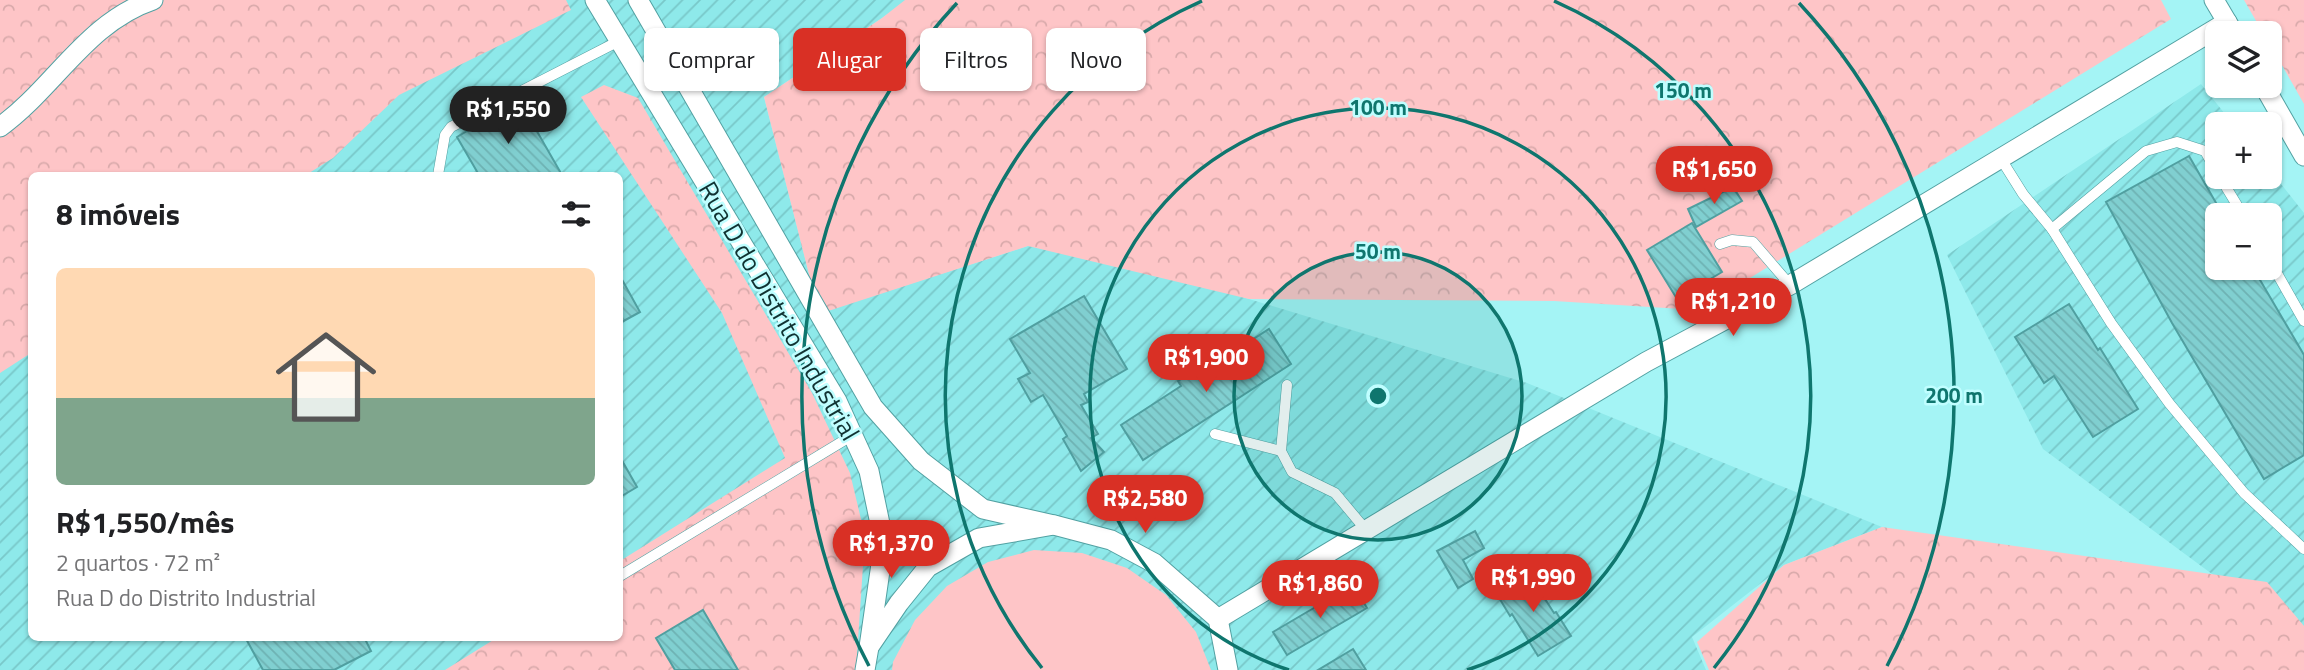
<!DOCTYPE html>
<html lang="pt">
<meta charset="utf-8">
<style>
:root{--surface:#fff;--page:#f2f2f2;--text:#202124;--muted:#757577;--accent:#d93025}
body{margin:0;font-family:"Titillium Web",sans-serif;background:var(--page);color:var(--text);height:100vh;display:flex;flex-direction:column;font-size:26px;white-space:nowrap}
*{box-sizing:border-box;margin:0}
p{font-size:23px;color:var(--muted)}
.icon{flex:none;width:38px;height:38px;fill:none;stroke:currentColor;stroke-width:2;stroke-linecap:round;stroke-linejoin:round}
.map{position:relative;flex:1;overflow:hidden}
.panel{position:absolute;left:28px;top:172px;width:595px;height:469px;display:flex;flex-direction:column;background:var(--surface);border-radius:10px;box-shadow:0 2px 5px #0004}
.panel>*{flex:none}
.guide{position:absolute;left:644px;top:28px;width:665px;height:63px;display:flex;gap:14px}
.tools{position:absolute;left:2205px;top:21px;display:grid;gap:14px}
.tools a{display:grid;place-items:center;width:77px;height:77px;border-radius:10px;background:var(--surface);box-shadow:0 2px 5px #0004;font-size:35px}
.price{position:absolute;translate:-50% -60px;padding:0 16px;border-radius:24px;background:var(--accent);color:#fff;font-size:23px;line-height:46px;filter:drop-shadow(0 2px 4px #0008)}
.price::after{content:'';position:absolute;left:50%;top:42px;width:21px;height:16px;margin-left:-10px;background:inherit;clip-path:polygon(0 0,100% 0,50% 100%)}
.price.on{background:#222;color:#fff}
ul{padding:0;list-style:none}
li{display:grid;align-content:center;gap:14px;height:371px;padding:0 28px}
li span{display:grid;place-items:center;height:217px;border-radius:10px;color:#555}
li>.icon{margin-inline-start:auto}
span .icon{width:126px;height:126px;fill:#fffc;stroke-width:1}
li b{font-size:30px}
h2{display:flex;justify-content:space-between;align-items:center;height:84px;padding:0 28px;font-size:30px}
.tag{padding:0 24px;border-radius:10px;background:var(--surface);box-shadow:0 2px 5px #0004;font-size:24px;line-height:63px}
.tag.on{background:var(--accent);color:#fff}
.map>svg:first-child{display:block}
</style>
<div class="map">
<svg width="2304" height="670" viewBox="0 0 2304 670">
<defs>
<pattern id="industrial-furrows" width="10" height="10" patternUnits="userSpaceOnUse" patternTransform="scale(1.75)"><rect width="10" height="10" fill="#8ee9ea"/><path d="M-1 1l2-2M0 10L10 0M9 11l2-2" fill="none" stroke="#79c8c9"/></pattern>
<pattern id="forest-crowns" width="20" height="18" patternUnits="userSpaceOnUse" patternTransform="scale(1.75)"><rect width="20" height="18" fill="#fec5c7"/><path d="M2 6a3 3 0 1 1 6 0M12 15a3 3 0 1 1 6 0" fill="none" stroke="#d9aaab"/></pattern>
<pattern id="building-back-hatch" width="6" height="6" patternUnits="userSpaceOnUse" patternTransform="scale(1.75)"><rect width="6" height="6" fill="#80cfd0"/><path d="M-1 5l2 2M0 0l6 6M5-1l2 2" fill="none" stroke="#6eb2b3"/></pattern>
</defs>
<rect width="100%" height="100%" fill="#a4f4f5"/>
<!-- industrial -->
<g fill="url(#industrial-furrows)" fill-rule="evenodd">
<path d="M0 0H909L764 97 819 313 1028 246 1097 253 1527 383 1882 527 1784 565 1692 637 1706 670H0ZM32 175H620V637H32Z"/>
<path d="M2201 84 2233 124H2217V177H2270V170L2304 213V642L2043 449 1947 255ZM2217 215H2270V268H2217Z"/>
</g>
<!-- green -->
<polygon fill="#fec5c7" points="1034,550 1082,553 1127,568 1166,595 1196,632 1211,670 892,670 893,662 915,620 947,586 988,562"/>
<!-- forest -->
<g fill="url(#forest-crowns)">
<polygon points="0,0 566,0 571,10 399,95 333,158 306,175 32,175 31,353 0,373"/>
<polygon points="905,0 2161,0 2171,19 1698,310 1554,301 1249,299 1028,246 819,314 764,97 882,18"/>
<polygon points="2244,0 2304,0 2304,104 2270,44 2270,33 2263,33"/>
<polygon points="604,85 638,98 812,393 850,473 865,536 856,670 445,670 498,637 620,637 620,561 785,458 722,313 581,97"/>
<polygon points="1882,527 2267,582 2304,626 2304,670 1709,670 1697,642 1784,565"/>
</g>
<!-- building -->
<g fill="url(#building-back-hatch)" stroke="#509fa0" stroke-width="2">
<polygon points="519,100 562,175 479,175 457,137"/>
<polygon points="2189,156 2223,215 2217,215 2217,268 2253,268 2304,355 2304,455 2264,479 2172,323 2106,202"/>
<polygon points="1733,187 1742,201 1696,227 1688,209"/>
<polygon points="1692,223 1722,272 1677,299 1647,250"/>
<polygon points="620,276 640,312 620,323"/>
<polygon points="1084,296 1127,369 1084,394 1088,402 1081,405 1098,434 1091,438 1104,452 1081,471 1063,439 1067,436 1043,395 1031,402 1018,379 1030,373 1010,339"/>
<polygon points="2069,304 2098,350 2100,348 2138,409 2093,437 2054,376 2044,383 2015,337"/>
<polygon points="1269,329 1291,364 1143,460 1121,425 1181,386 1178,381 1195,371 1199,374"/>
<polygon points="620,457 637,487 620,497"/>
<polygon points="1475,531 1484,548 1463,560 1473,579 1458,588 1437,551"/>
<polygon points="1527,571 1554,613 1556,612 1571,636 1538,656 1512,614 1510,616 1495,591"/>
<polygon points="1353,585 1367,608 1287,655 1273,632"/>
<polygon points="703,610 738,670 675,670 656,638"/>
<polygon points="245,637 364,637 371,651 334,670 263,670"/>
<polygon points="1353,649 1366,670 1318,670"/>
</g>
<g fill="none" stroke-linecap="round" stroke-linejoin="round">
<defs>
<g id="lane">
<polyline points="2001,159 2023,194 2052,229 2111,323 2169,403 2244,493 2304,549"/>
<polyline points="438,175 445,135 451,127 619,41"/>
<polyline points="2220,177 2243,215"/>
<polyline points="2052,229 2146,151 2177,142 2205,151 2217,172"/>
<polyline points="1720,244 1732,240 1753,242 1790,285"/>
<polyline points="2270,261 2304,321"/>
<polyline points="1287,385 1281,451 1292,472 1335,493 1366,530"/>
<polyline points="1215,434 1281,451"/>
<polyline points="620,576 853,435"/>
</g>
<g id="street">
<polyline points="595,0 837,401 869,471 884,543 869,647"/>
<polyline points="638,0 873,407 921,461 983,509 1054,525"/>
<polyline points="2214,0 2233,32"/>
<polyline points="2264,86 2304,156"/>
<path d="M0 127C54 88 87 22 153 0"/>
<polyline points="1218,619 1646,362 1790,285 2227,22"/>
<polyline points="865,670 869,647 899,603 928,567 979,538 1054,525 1111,540 1154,563 1218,619 1228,670"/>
</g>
</defs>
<!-- lane casing -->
<use href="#lane" stroke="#52a1a2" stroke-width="11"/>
<!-- street casing -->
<use href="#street" stroke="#52a1a2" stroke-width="21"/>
<!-- lane -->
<use href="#lane" stroke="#fff" stroke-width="10"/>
<!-- street -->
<use href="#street" stroke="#fff" stroke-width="19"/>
</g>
<!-- distance rings -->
<circle cx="1378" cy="396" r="144" fill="#0f766e" fill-opacity=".12"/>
<g fill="none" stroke="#0f766e" stroke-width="3.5">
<circle cx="1378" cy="396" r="144"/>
<path d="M1289 670A288 288 0 1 1 1467 670"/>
<path d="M1042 668A432 432 0 0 1 1202 1M1554 1A432 432 0 0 1 1714 668"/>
<path d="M869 666A576 576 0 0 1 957 3M1799 3A576 576 0 0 1 1887 666"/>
</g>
<g text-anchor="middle" stroke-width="5" stroke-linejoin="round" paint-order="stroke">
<!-- street labels -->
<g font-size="26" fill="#103232" stroke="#c0feff">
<text transform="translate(779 311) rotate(60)" y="9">Rua D do Distrito Industrial</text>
</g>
</g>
<circle cx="1378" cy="396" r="10" fill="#0f766e" stroke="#c0feff" stroke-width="3.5"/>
<g font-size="21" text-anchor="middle" font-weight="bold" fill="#0f766e" stroke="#c0feff" stroke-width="5" stroke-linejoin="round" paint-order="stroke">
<text x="1683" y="98">150 m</text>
<text x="1378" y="115">100 m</text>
<text x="1378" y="259">50 m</text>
<text x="1954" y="403">200 m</text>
</g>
</svg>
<div class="tools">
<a><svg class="icon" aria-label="layers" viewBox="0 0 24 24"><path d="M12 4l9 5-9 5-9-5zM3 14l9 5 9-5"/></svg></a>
<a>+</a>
<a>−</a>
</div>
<b class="price on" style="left:508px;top:146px">R$1,550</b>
<b class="price" style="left:1714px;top:206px">R$1,650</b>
<b class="price" style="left:1733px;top:338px">R$1,210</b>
<b class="price" style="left:1206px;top:394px">R$1,900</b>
<b class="price" style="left:1145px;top:535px">R$2,580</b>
<b class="price" style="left:891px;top:580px">R$1,370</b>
<b class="price" style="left:1533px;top:614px">R$1,990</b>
<b class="price" style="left:1320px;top:620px">R$1,860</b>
<div class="guide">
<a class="tag">Comprar</a>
<a class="tag on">Alugar</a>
<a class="tag">Filtros</a>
<a class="tag">Novo</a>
</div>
<section class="panel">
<h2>8 imóveis<svg class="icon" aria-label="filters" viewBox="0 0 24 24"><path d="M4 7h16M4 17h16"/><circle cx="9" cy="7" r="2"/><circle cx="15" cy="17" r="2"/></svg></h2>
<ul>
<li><span style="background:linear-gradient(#ffd9b3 60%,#7fa58c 0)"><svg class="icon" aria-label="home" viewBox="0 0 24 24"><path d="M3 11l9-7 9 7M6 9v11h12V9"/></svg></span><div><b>R$1,550/mês</b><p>2 quartos · 72 m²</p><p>Rua D do Distrito Industrial</p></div></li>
</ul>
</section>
</div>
